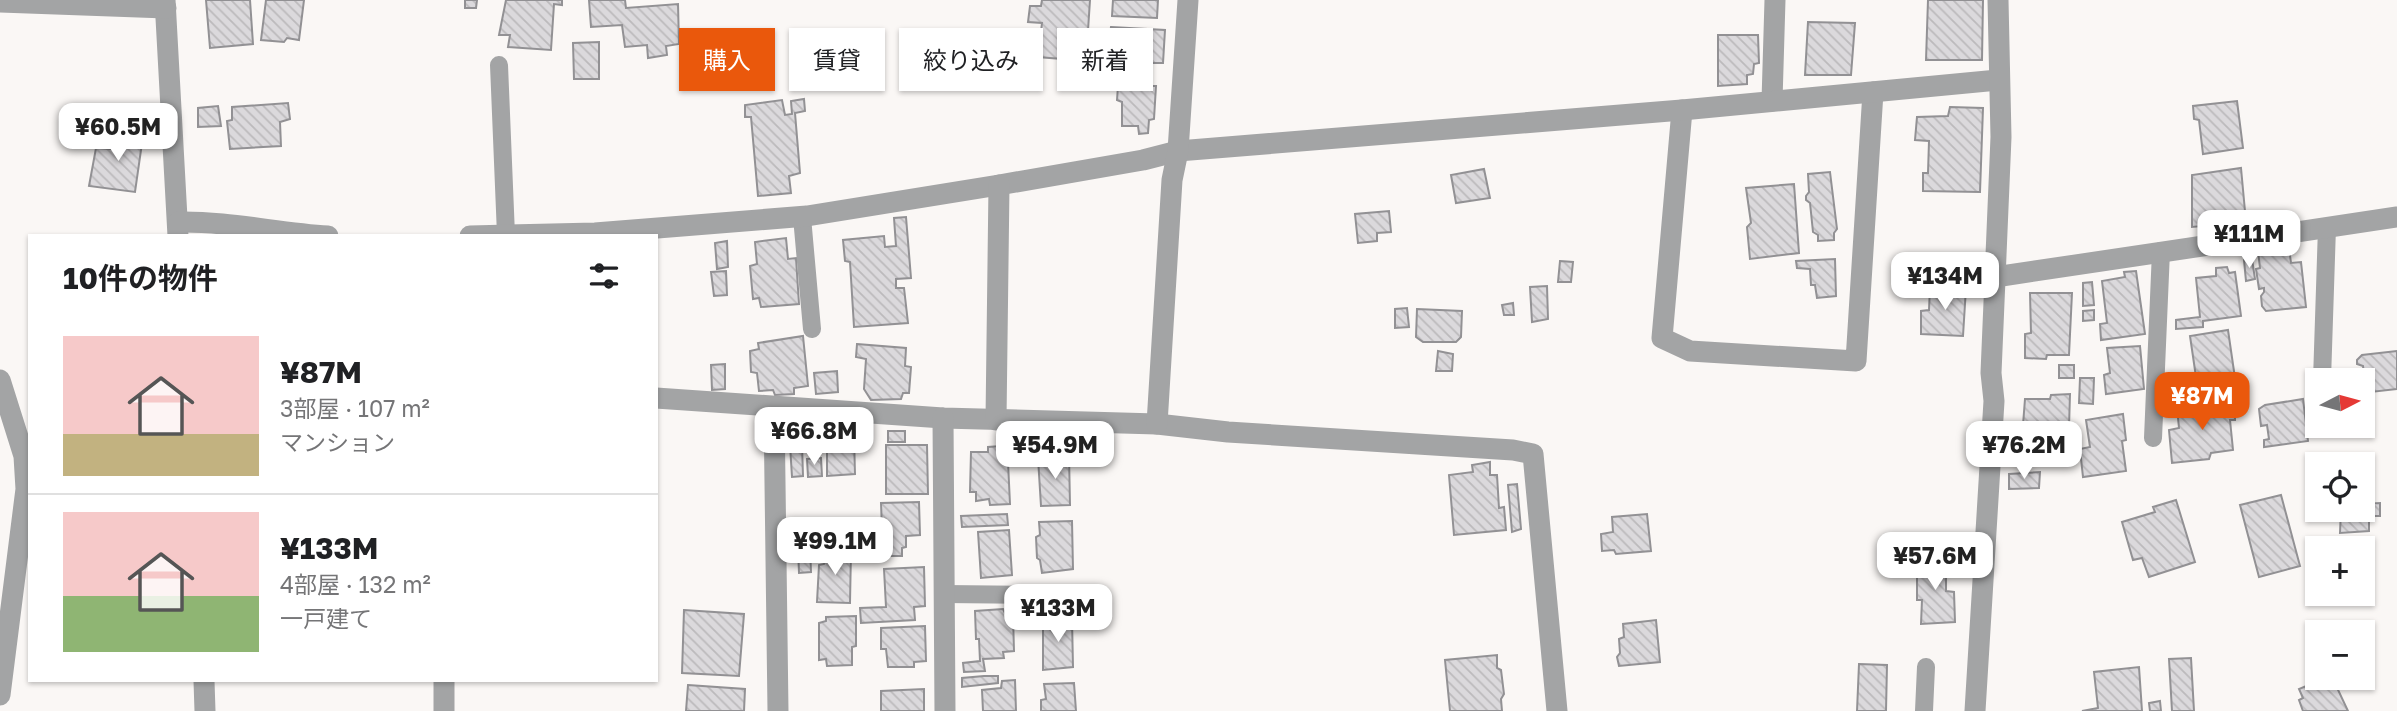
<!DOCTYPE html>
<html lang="ja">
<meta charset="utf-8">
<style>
:root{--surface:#fff;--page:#f6f6f6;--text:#202124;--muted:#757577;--line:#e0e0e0;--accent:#ea580c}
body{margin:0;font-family:"Golos Text","Noto Sans JP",sans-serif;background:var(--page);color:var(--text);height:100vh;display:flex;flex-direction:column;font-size:26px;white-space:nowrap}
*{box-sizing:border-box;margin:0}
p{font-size:23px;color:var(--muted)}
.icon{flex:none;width:38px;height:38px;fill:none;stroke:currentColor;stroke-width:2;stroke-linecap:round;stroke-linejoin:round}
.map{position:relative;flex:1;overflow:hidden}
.details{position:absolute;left:28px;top:234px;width:630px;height:448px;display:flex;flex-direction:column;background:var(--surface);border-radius:0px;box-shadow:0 2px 5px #0004}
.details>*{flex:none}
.top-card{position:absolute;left:679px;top:28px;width:665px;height:63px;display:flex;gap:14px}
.needle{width:46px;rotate:84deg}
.fabs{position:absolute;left:2305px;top:368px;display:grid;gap:14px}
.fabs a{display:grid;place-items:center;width:70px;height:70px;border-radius:0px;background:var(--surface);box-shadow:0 2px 5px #0004;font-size:35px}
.price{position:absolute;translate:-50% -60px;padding:0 16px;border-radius:14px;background:#fff;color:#222;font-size:23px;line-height:46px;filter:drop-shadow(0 2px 4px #0008)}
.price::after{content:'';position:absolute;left:50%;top:42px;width:21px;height:16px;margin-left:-10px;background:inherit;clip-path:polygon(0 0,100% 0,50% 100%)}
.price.current{background:var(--accent);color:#fff}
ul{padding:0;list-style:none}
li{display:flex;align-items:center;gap:21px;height:175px;padding:0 35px}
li+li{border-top:2px solid var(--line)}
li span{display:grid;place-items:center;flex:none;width:196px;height:140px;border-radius:0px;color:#555}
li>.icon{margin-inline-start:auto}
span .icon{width:84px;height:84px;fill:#fffc;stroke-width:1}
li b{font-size:30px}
h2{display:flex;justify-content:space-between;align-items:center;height:84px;padding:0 35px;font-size:30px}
.chip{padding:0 24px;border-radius:0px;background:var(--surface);box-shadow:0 2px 5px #0004;font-size:24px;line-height:63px}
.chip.current{background:var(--accent);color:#fff}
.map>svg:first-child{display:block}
</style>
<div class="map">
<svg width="2397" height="711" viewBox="0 0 2397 711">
<defs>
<pattern id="building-back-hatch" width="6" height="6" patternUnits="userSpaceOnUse" patternTransform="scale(1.75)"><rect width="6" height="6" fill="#dbd9dc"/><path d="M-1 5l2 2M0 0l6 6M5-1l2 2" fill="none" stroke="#bcbabc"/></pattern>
</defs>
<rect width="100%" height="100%" fill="#faf7f5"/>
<!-- building -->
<g fill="url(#building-back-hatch)" stroke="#929194" stroke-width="2">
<polygon points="206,0 250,0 253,44 210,48"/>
<polygon points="266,0 304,0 299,40 287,38 284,42 261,40"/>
<polygon points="465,0 477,0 476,8 465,8"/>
<polygon points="506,0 562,0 562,5 554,4 551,50 508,47 510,35 499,35"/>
<polygon points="589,0 625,0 626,8 678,4 679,44 666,46 667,55 648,58 647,45 625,47 622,25 591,27"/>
<polygon points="1042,0 1090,0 1086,61 1038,57 1042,23 1028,22 1030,6 1041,6"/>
<polygon points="1113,0 1158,0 1157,18 1112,16"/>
<polygon points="1928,0 1983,0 1982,60 1926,60"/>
<polygon points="1808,22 1855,23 1851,75 1805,75"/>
<polygon points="1111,27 1165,30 1163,63 1143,63 1142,69 1116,68 1116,50 1107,49"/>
<polygon points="1718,35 1758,35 1759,63 1754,64 1753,74 1747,75 1747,84 1718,86"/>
<polygon points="599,42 599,79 574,79 573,43"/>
<polygon points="688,64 705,65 706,76 688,76"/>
<polygon points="1118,86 1156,86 1154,119 1149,120 1148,133 1139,134 1138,126 1122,126 1122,102 1117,100"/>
<polygon points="804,99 805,111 795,113 800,173 789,176 791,193 758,196 751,117 745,117 745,105 782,100 785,115 792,114 791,101"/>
<polygon points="2237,101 2243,148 2203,154 2199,120 2194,119 2193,106"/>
<polygon points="288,103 290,119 280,122 281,146 230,149 227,121 232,120 232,107"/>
<polygon points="218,106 221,126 198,127 198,108"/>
<polygon points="1950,107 1983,108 1980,192 1923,191 1923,173 1928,173 1929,141 1915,140 1917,117 1948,116"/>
<polygon points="114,131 143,136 135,192 89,186 96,148 111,149"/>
<polygon points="2241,168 2246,222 2192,227 2192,175"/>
<polygon points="1484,169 1490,198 1456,203 1451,175"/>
<polygon points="1830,172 1837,229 1834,233 1834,240 1818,241 1818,235 1813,232 1810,203 1806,200 1806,196 1809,192 1808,174"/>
<polygon points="1794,184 1799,253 1750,259 1747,227 1751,223 1746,188"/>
<polygon points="1389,211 1391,232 1377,233 1377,241 1358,243 1355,214"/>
<polygon points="906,217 911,278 896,279 896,288 904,288 908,323 854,327 850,262 845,261 843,240 884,236 885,247 896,246 894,218"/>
<polygon points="786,238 788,259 796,258 799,304 761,307 759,298 753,299 750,266 757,264 755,242"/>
<polygon points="727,241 728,267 717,269 715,243"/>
<polygon points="2289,248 2291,263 2301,262 2306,307 2266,311 2262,306 2261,296 2264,292 2264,288 2259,289 2256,269 2260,268 2258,251"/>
<polygon points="1835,259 1836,296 1817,298 1815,285 1811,285 1810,269 1797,268 1796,261"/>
<polygon points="2252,259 2255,279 2246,281 2244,260"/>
<polygon points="1560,261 1573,262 1571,282 1558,282"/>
<polygon points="2227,267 2229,273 2235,272 2241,316 2203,321 2203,327 2176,329 2176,320 2200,317 2196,278 2216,276 2216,268"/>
<polygon points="726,271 727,295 714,296 711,272"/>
<polygon points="2136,271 2145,334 2101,340 2100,324 2107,323 2102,281 2125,277 2124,272"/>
<polygon points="2092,282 2094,305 2083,306 2083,283"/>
<polygon points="1547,286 1548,319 1532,322 1530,287"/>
<polygon points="1930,287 1966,288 1963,336 1921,334 1921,311 1929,310"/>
<polygon points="2030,293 2072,293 2069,355 2047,355 2046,359 2025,358 2025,334 2031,333"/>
<polygon points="1513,303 1514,315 1504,315 1502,305"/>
<polygon points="1407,308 1409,327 1395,328 1395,309"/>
<polygon points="1417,309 1462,311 1461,337 1456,342 1423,342 1416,337"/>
<polygon points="2094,310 2094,320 2083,321 2083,311"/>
<polygon points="2228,330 2236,385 2202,390 2201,376 2196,377 2190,336"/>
<polygon points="803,336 808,386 794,388 794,394 775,395 773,390 759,391 757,373 751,372 750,351 759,349 758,343"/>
<polygon points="857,344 906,348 905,366 911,367 909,393 903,393 901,399 871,400 864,389 866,359 856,357"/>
<polygon points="2140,346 2144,389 2106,394 2104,375 2110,373 2107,348"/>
<polygon points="1438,351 1453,354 1452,371 1436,371"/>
<polygon points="2397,351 2397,389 2362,393 2362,384 2365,384 2363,366 2357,364 2357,360 2362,355"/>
<polygon points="725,364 725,389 712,390 711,365"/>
<rect x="2059" y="365" width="15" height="13"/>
<polygon points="837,371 838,392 816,394 814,373"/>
<polygon points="2080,378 2094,378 2093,404 2079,403"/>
<polygon points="2070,394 2068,461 2026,462 2027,446 2016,446 2017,426 2023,425 2025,399 2050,399 2051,395"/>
<polygon points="2303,399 2308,441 2264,447 2264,440 2269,439 2267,425 2261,426 2259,409 2265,405"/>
<polygon points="2235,401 2235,420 2230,420 2233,450 2211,453 2209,459 2172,463 2169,430 2179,428 2177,408"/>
<polygon points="2123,414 2126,440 2122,441 2126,471 2083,477 2080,449 2090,447 2086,420"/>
<rect x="888" y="431" width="17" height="11"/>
<polygon points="854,436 855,474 827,476 827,437"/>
<polygon points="802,444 803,476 792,477 790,445"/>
<polygon points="886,445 927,445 928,494 886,494"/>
<polygon points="1001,446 1001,462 1008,462 1010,504 990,505 989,499 976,501 976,492 970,492 971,452 988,452 988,447"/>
<polygon points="1069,455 1070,505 1041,506 1038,458"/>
<polygon points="821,458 822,476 808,477 807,459"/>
<polygon points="1490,462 1490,475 1497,475 1499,508 1504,507 1506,530 1454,535 1449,475 1473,472 1472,465"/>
<polygon points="2040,472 2039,488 2009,489 2009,474"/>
<polygon points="1517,484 1521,529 1512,532 1508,485"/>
<polygon points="2281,495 2300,566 2259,577 2240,505"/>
<polygon points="2176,500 2195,562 2149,577 2142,558 2133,560 2122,522 2155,512 2153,507"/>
<polygon points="919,502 920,535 906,536 906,547 902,548 902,556 883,556 881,503"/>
<polygon points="2380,503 2380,516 2369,516 2369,531 2340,533 2341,509 2362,509 2362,504"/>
<polygon points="1007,514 1008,525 962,527 961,516"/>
<polygon points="1647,514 1651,551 1616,554 1614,550 1602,551 1601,534 1613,532 1612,517"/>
<polygon points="1072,521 1073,569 1042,573 1040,560 1037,558 1036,537 1040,535 1039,522"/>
<polygon points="1009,530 1012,575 981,578 978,532"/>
<polygon points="810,547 811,572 799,573 798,548"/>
<polygon points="826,549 851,551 850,603 817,602 819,565 824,564"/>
<polygon points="1917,559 1946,559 1946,591 1954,592 1955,622 1921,624 1922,600 1917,600"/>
<polygon points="924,567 925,606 914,607 915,620 861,623 860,608 886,607 884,569"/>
<polygon points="1003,609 1006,615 1013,615 1014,651 1003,652 1004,658 983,659 985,671 964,672 963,663 980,661 979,639 976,639 975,611"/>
<polygon points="684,610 744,614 739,676 682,673"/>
<polygon points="856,616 856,646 852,647 852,665 827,666 826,659 819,660 819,623 826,621 826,617"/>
<polygon points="1072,619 1073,667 1043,670 1043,620"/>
<polygon points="1656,620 1660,662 1619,666 1617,657 1620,653 1619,639 1624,637 1623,624"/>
<polygon points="925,626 926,661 914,662 914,667 888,667 886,649 881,649 881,628"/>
<polygon points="1497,655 1497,668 1501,670 1504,694 1501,699 1502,711 1450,711 1445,660"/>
<polygon points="2191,658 2194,711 2172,711 2169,659"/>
<polygon points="1859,664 1887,665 1886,711 1857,711"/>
<polygon points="2139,667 2142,711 2082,711 2098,708 2094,672"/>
<polygon points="984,676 998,676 998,683 962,687 962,678"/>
<polygon points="2328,677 2332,677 2348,711 2303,711 2299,700 2303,698 2299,689"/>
<polygon points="1015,680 1016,711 983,711 982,690 1001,688 1002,681"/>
<polygon points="1074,683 1076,711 1041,711 1041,700 1046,699 1044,684"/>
<polygon points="688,685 745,689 744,711 686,711"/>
<polygon points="924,689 924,711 881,711 881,691"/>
<polygon points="2160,701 2161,711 2150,711 2149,703"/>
</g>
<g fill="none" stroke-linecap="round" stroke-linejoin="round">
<!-- lane -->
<g stroke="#a3a4a5" stroke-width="18">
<polyline points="499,65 506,235"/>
<polyline points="802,217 812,329"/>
<polyline points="2322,380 2327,227"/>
<polyline points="2153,438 2161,251"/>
<polyline points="944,594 1034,595"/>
<polyline points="1924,711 1926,667"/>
</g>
<!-- street -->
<g stroke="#a3a4a5" stroke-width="21">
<polyline points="165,0 178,236"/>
<polyline points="0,2 166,8"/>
<polyline points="1772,101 1775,0"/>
<polyline points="1682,110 1662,338 1690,351 1856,361 1873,92"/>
<path d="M178 222C228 221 278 233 328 236"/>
<polyline points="470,236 595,233 807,216 999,185 1143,160 1178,151 1682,110 1998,80"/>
<polyline points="1995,277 2397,217"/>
<polyline points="0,380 24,456 26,489 0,695"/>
<polyline points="656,398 943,418 1157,424 1228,432 1513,450 1533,454 1557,711"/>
<polyline points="774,407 778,711"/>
<polyline points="943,418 945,711"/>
<polyline points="996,420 999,185"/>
<polyline points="1157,424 1172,180 1178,151 1188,0"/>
<polyline points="204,681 205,711"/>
<polyline points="444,711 444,681"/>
<polyline points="1975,711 1994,401 1991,373 2001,137 1998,0"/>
</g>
</g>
</svg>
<div class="fabs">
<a><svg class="needle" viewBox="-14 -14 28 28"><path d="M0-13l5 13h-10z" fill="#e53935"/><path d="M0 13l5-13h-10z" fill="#757577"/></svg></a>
<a><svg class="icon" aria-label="locate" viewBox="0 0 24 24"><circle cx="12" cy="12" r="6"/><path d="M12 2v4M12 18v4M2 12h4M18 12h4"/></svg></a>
<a>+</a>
<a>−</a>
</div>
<b class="price" style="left:118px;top:163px">¥60.5M</b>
<b class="price" style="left:2249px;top:270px">¥111M</b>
<b class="price" style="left:1945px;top:312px">¥134M</b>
<b class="price current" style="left:2202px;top:432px">¥87M</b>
<b class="price" style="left:814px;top:467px">¥66.8M</b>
<b class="price" style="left:1055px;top:481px">¥54.9M</b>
<b class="price" style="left:2024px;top:481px">¥76.2M</b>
<b class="price" style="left:835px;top:577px">¥99.1M</b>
<b class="price" style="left:1935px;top:592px">¥57.6M</b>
<b class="price" style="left:1058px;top:644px">¥133M</b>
<div class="top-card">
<a class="chip current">購入</a>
<a class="chip">賃貸</a>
<a class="chip">絞り込み</a>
<a class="chip">新着</a>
</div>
<section class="details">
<h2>10件の物件<svg class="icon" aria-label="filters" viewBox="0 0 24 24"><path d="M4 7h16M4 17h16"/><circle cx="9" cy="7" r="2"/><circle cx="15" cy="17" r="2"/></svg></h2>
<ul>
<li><span style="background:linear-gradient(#f6c9c9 70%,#c2b280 0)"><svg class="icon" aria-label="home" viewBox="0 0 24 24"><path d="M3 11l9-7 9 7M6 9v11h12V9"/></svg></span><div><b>¥87M</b><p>3部屋 · 107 m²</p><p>マンション</p></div></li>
<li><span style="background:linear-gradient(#f6c9c9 60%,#8fb573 0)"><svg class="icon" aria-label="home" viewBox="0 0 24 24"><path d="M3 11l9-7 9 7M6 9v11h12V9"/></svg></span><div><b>¥133M</b><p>4部屋 · 132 m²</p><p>一戸建て</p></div></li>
</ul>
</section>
</div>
